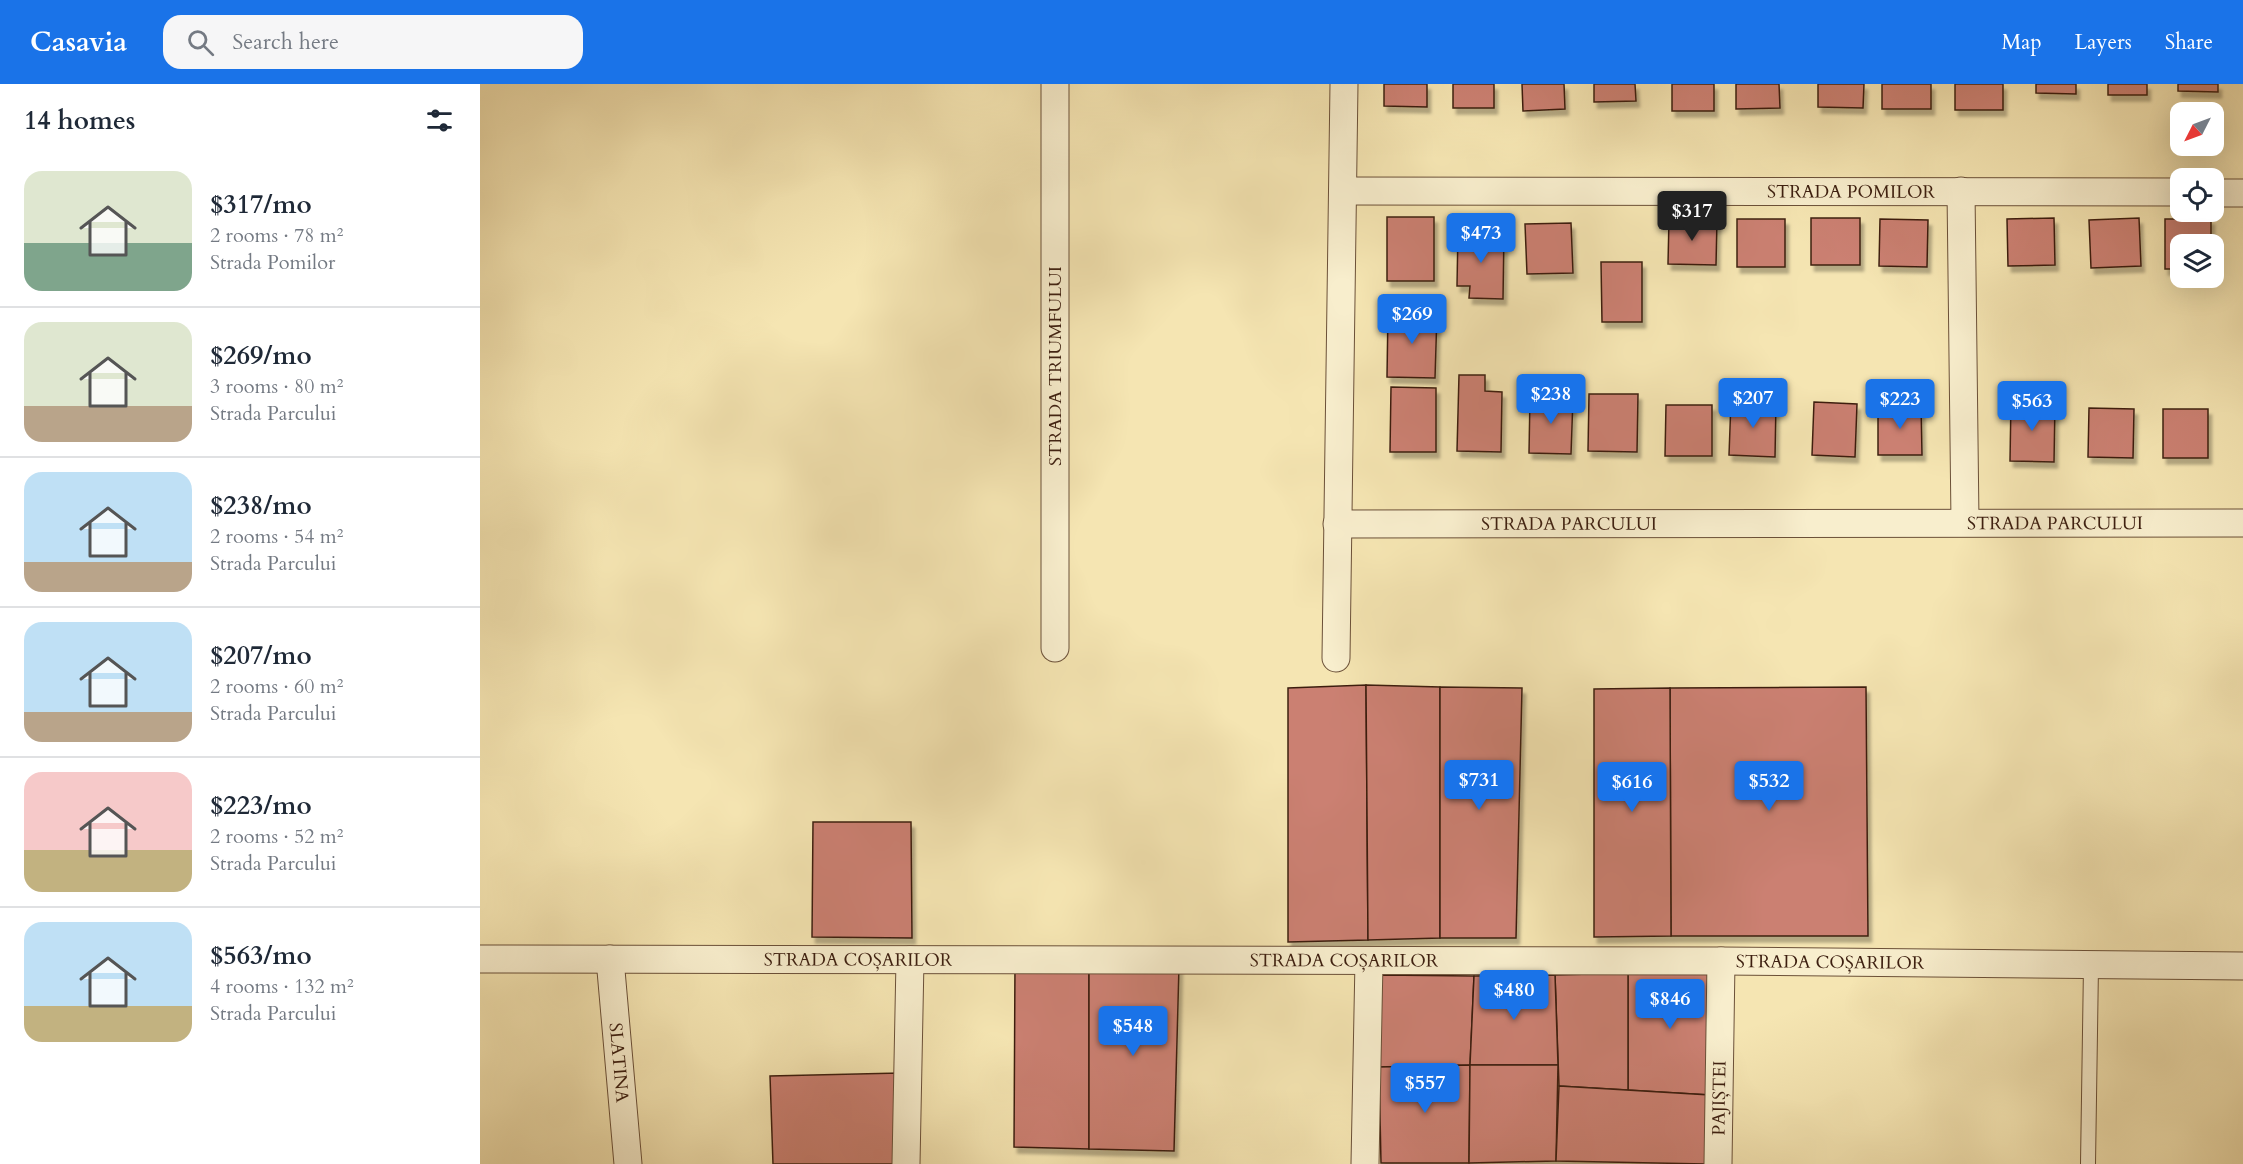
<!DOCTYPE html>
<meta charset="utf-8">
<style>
:root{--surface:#fff;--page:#f6f6f7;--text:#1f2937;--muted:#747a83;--line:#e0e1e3;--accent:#1a73e8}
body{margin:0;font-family:Cardo,serif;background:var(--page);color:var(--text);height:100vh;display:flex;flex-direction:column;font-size:22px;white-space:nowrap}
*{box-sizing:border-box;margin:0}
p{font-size:20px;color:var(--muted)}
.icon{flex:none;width:33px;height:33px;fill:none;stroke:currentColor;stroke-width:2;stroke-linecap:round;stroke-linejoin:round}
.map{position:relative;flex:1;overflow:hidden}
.sheet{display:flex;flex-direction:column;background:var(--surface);width:480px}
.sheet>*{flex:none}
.needle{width:39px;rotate:228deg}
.buttons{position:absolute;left:1690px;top:18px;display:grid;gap:12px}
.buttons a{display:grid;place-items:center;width:54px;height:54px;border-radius:12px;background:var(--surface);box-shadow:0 6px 24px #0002;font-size:30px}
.price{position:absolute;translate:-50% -51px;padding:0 14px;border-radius:6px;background:var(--accent);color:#fff;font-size:20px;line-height:39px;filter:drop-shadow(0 2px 3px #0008)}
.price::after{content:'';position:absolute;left:50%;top:36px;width:18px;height:14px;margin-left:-9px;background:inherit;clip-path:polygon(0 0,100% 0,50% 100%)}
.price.current{background:#222;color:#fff}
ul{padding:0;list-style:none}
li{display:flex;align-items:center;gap:18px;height:150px;padding:0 24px}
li+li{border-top:2px solid var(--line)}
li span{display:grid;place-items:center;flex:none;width:168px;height:120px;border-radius:18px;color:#555}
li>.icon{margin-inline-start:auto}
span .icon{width:72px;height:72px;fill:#fffc;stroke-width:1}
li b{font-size:26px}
h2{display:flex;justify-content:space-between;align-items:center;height:72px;padding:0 24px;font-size:26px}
header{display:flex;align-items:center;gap:36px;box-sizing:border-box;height:84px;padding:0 30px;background:var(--accent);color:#fff}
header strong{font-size:28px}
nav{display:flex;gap:33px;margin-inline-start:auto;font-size:21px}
.search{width:420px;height:54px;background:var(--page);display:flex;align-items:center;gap:15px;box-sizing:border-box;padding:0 21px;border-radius:18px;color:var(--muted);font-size:22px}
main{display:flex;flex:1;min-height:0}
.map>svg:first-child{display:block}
</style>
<header>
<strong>Casavia</strong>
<div class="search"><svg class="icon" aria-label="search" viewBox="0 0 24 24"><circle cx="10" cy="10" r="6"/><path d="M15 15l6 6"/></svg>Search here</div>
<nav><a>Map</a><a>Layers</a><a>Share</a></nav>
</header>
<main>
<section class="sheet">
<h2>14 homes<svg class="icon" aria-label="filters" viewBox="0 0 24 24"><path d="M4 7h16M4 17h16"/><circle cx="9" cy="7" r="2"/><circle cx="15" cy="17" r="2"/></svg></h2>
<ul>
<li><span style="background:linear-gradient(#dfe7d0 60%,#7fa58c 0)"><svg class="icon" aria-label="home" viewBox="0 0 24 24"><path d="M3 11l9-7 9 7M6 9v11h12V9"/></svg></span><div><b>$317/mo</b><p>2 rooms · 78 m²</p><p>Strada Pomilor</p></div></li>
<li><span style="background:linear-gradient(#dfe7d0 70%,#b9a48a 0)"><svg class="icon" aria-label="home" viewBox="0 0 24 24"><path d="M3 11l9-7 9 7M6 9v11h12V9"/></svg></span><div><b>$269/mo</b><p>3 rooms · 80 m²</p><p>Strada Parcului</p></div></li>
<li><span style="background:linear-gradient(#bfe0f5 75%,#b9a48a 0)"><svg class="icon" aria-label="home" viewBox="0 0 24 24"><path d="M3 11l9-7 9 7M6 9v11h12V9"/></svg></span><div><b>$238/mo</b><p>2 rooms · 54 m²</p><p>Strada Parcului</p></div></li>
<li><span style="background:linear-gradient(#bfe0f5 75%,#b9a48a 0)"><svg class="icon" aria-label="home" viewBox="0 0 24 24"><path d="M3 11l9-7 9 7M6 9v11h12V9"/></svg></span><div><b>$207/mo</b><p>2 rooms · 60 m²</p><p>Strada Parcului</p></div></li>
<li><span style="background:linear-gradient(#f6c9c9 65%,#c2b280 0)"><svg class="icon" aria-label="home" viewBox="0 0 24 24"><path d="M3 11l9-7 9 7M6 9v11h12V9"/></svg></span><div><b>$223/mo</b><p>2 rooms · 52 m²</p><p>Strada Parcului</p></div></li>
<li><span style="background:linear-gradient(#bfe0f5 70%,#c2b280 0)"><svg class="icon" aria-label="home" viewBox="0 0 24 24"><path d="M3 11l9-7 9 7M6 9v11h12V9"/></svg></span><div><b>$563/mo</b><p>4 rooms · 132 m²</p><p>Strada Parcului</p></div></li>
</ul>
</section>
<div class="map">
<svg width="1763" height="1080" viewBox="0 0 1763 1080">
<defs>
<filter id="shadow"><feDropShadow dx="3.5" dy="6" stdDeviation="1.5" flood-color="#0004"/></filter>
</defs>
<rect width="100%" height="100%" fill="#f5e5b2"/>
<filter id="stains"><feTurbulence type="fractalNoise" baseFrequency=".00333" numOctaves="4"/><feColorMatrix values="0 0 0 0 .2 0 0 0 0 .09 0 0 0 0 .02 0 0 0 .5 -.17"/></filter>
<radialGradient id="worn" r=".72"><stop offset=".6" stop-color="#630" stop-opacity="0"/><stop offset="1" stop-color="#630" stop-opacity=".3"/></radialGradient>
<!-- building -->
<g fill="#cb8072" stroke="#3d1f10" stroke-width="1.5" filter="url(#shadow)">
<polygon points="904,0 947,0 947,23 904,22"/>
<rect x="973" y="0" width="41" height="24"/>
<polygon points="1042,0 1084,0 1085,25 1043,27"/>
<polygon points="1114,0 1155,0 1156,17 1114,18"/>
<rect x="1192" y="0" width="42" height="27"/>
<polygon points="1256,0 1299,0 1300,24 1256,25"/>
<polygon points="1338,0 1384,0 1383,24 1338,23"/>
<rect x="1402" y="0" width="49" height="25"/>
<rect x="1475" y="0" width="48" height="26"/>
<polygon points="1556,0 1596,0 1596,10 1556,9"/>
<rect x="1628" y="0" width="39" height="11"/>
<polygon points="1698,0 1738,0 1738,8 1698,7"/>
<rect x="907" y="133" width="47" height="64"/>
<rect x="1331" y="134" width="49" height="47"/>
<polygon points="1574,134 1575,181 1528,182 1527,135"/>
<polygon points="1659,134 1661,182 1611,184 1609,136"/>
<polygon points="1189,135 1237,136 1236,181 1188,180"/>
<rect x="1257" y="135" width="48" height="48"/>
<polygon points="1400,135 1448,136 1447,183 1399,182"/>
<polygon points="1685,135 1731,135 1731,160 1701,160 1701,185 1685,185"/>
<polygon points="1091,139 1093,189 1047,190 1045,140"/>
<polygon points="978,147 1024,148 1023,215 989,214 990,202 977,202"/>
<polygon points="1121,178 1162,178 1162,238 1122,238"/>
<polygon points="908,228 957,229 955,294 907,293"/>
<polygon points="979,291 1005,291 1005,307 1022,308 1021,368 977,367"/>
<polygon points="911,303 956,304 956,368 910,368"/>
<polygon points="1109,310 1158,310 1157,368 1108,367"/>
<polygon points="1050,313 1093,314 1091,370 1049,369"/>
<polygon points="1251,317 1296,318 1295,373 1249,371"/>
<polygon points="1531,317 1575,319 1574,378 1530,377"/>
<polygon points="1334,318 1377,320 1375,373 1332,371"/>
<polygon points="1398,320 1441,320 1442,371 1398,371"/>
<polygon points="1186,321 1232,321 1232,372 1185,372"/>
<polygon points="1609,324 1654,325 1653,374 1608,373"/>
<rect x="1683" y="325" width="45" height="49"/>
<polygon points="886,601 888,856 808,858 808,604"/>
<polygon points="886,601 960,603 960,854 888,856"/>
<polygon points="960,603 1042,604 1036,854 960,854"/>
<polygon points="1386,603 1388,852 1191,852 1190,604"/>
<polygon points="1190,604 1191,852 1114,853 1114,605"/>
<polygon points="333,738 431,738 432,854 332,853"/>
<polygon points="535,879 609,880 609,1065 534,1063"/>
<polygon points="609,880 699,882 694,1067 609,1065"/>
<polygon points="1232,884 1230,1011 1148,1006 1148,885"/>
<polygon points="1148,889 1148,1006 1079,1002 1075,891"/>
<polygon points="900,891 994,892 990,981 899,983"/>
<polygon points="1075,891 1078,981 990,981 994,892"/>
<polygon points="990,981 989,1079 901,1079 899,983"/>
<polygon points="990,981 1078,981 1076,1077 989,1079"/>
<polygon points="420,989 415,1080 293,1080 290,992"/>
<polygon points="1079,1002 1230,1011 1226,1080 1076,1077"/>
</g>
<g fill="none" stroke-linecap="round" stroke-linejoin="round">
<defs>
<polyline id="service" points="1608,1080 1611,882"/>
<g id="minor">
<polyline points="575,0 575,564"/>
<path id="s1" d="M863 107 1701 108"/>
<polyline points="1481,107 1485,438"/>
<polyline points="1734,109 1763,109"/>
<path id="s2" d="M857 440 1763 439"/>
<polyline points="856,574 864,0"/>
<path id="s3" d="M0 875 1241 877 1763 882"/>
<path id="s4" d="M130 875 148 1080"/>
<polyline points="426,1080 430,876"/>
<polyline points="885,1080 889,877"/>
<path id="s5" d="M1238 1080 1241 877"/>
</g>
</defs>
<!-- service casing -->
<use href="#service" stroke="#6b5038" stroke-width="16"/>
<!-- minor casing -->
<use href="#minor" stroke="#6b5038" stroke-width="29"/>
<!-- service -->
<use href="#service" stroke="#f8eecd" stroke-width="14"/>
<!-- minor -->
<use href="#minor" stroke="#f8eecd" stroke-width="27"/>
</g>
<g text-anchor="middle" stroke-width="5" stroke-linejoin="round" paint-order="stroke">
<!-- street labels -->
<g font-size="18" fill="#3d1f10" stroke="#f8eecd">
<text dy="6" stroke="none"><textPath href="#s1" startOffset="508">STRADA POMILOR</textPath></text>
<text transform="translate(575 282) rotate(-90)" y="6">STRADA TRIUMFULUI</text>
<text dy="6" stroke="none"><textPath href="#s2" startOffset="718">STRADA PARCULUI</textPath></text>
<text dy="6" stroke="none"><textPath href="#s2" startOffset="232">STRADA PARCULUI</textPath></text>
<text dy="6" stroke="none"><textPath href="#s3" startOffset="378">STRADA COȘARILOR</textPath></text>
<text dy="6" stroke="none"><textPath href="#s3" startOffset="864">STRADA COȘARILOR</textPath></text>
<text dy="6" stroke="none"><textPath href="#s3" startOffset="1350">STRADA COȘARILOR</textPath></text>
<text dy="6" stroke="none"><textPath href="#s4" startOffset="104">SLATINA</textPath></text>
<text dy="6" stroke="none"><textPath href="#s5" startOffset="66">PAJIȘTEI</textPath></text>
</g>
</g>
<rect width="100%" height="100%" filter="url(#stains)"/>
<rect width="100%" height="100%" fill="url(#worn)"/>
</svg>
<div class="buttons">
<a><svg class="needle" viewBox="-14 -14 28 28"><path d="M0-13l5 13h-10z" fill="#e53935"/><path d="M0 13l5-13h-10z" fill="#747a83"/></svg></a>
<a><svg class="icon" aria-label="locate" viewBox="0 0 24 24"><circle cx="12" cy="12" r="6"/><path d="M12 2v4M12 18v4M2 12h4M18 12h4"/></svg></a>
<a><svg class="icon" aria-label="layers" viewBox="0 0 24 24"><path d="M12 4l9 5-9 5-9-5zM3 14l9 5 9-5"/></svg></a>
</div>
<b class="price current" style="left:1212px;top:158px">$317</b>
<b class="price" style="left:1001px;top:180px">$473</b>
<b class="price" style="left:932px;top:261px">$269</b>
<b class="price" style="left:1071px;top:341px">$238</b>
<b class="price" style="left:1273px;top:345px">$207</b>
<b class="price" style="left:1420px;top:346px">$223</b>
<b class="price" style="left:1552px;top:348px">$563</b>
<b class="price" style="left:999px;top:727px">$731</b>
<b class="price" style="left:1289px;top:728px">$532</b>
<b class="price" style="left:1152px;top:729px">$616</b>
<b class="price" style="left:1034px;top:937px">$480</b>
<b class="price" style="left:1190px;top:946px">$846</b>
<b class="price" style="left:653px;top:973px">$548</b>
<b class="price" style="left:945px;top:1030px">$557</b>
</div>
</main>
